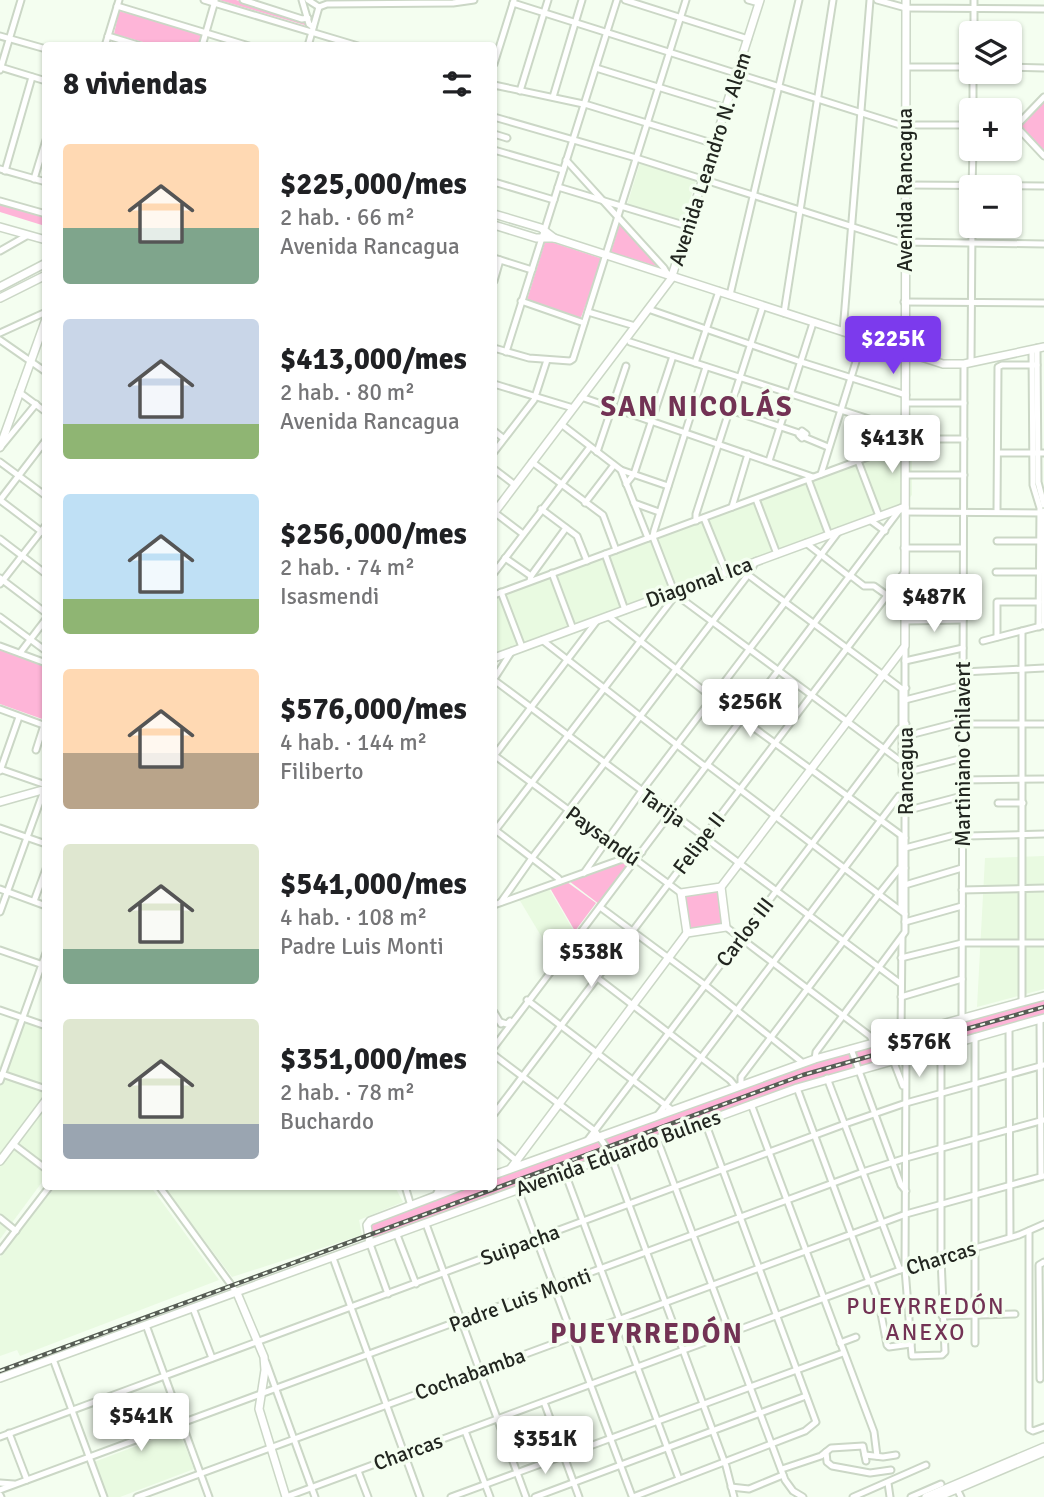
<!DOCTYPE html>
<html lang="es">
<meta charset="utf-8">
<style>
:root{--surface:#fff;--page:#f2f2f2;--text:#202124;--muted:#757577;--accent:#7c3aed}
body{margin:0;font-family:Signika,sans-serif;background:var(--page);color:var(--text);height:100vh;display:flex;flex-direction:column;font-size:26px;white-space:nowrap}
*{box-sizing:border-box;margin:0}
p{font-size:23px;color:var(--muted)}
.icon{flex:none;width:38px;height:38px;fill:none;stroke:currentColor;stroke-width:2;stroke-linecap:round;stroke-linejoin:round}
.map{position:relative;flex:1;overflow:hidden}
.sheet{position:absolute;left:42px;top:42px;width:455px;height:1148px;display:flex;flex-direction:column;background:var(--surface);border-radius:7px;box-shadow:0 2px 5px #0004}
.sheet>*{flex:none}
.tools{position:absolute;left:959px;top:21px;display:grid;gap:14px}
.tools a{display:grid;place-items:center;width:63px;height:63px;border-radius:7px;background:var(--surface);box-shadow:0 2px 5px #0004;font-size:35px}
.price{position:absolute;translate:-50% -60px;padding:0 16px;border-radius:7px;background:#fff;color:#222;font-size:23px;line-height:46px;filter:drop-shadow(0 2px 4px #0008)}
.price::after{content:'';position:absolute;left:50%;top:42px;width:21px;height:16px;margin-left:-10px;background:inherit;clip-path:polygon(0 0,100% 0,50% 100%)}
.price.current{background:var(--accent);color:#fff}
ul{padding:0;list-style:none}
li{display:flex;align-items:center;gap:21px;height:175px;padding:0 21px}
li span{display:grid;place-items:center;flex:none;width:196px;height:140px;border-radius:7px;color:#555}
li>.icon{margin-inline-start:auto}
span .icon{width:84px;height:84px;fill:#fffc;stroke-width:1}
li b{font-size:30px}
h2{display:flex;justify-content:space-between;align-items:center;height:84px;padding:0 21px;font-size:30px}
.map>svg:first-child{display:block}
</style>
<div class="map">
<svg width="1044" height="1497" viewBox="0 0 1044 1497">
<rect width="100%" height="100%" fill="#f4fef0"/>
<!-- built -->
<g fill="#e9fae1">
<polygon points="640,163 696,181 683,220 680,222 627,205"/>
<polygon points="912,442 912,495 905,503 494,653 494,596"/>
<polygon points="1044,856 1044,989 977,1007 985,858"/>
<polygon points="548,887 576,935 556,961 519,899"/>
<polygon points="18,1015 45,1024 45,1178 0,1239 0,1066"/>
<polygon points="56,1186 151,1187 219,1280 20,1356 17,1350 0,1356 0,1257"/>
<polygon points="164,1187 395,1187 403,1202 359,1220 362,1235 232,1277"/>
<polygon points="179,1430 194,1469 120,1497 107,1497 94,1462"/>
</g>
<!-- green -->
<g fill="#feb5d8">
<polygon points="219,0 236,0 306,22 308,26"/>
<polygon points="119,11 199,33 201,36 199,45 154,45 114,34"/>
<polygon points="1044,97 1044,156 1018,130 1018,123"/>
<polygon points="0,203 45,216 45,226 0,212"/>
<polygon points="620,223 659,267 611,252"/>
<polygon points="548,241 603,259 580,320 527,300 545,242"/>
<polygon points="0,649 45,665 45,720 0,704"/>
<polygon points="627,861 630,863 599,904 569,881"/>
<polygon points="567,882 596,903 575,931 550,888"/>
<polygon points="718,891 723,925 690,929 685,895"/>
<polygon points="1044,999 1044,1017 863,1066 860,1066 855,1053 856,1050"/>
<polygon points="850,1052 854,1065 851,1069 799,1084 376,1238 372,1237 370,1228 371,1224 473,1187 494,1186 494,1179 808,1064"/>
</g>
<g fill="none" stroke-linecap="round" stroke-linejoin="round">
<defs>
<g id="minor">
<polyline points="204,0 358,46"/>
<polyline points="243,0 302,19 308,18"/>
<polyline points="302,0 309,24 313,27"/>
<polyline points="308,0 319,7"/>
<polyline points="625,0 748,39"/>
<polyline points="748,0 759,3"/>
<polyline points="877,0 906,8 1044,9"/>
<polyline points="513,3 900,125 971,125"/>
<polyline points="117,6 249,46"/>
<polyline points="319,7 327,4 453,3 474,0"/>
<polyline points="974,33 974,0"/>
<polyline points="0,36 46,49"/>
<polyline points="108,36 141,46"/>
<polyline points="105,46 119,0"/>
<polyline points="202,46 215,1"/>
<polyline points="308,46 319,7"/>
<polyline points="494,64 514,0"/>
<polyline points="0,67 46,81"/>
<polyline points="906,67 971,67"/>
<polyline points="1010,67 1044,68"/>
<polyline points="596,68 726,108"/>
<polyline points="0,70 21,0"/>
<polyline points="494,85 588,105 715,144"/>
<polyline points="520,91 548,0"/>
<polyline points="553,97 582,0"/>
<polyline points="973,110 973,72"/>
<polyline points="494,117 636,158 900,242 1044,244"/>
<polyline points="1016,126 1044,156"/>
<polyline points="1016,126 1044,97"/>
<polyline points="494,134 507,138"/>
<polyline points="494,150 563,170"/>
<polyline points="566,160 664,268 668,275"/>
<polyline points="0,169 46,182"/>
<polyline points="5,171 32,77"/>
<polyline points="34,179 46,140"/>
<polyline points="494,182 554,200"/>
<polyline points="905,185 1044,186"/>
<polyline points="558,187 687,226"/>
<polyline points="972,187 973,149"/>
<polyline points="0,201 46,214"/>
<polyline points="0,251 28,235"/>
<polyline points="494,258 532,270"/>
<polyline points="494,281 500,260"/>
<polyline points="730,295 799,0"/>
<polyline points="521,301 584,323"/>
<polyline points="904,302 1044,303"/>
<polyline points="648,309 801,362 906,395"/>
<polyline points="588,312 635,326"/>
<polyline points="784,313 833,0"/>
<polyline points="843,332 870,0"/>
<polyline points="0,333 46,312"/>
<polyline points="0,340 46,372"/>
<polyline points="630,342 906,431"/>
<polyline points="494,348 529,358 570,361 573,359 686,0"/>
<polyline points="1037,348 1038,482 1044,505"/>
<polyline points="1032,350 1033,485 1040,508 1039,627"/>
<polyline points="506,352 617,0"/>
<polyline points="971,362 972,226"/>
<polyline points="695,363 719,291"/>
<polyline points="706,367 654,531 653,537 675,594 899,760 906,761"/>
<polyline points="494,384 573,408"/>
<polyline points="19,392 46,412"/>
<polyline points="581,397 813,477"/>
<polyline points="906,403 964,403"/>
<polyline points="730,410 799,433"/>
<polyline points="561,424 621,470 668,486"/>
<polyline points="494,431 503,438"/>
<polygon points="802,431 806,434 802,438 799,435"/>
<polyline points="804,437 828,447"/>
<polyline points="906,439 964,439"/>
<polyline points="0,448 36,404"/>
<polyline points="494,452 534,400 547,360"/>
<polyline points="597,452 626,366"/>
<polyline points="998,453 1044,453"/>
<polyline points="769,461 813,323"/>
<polyline points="858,461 879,516"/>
<polyline points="0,462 46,496"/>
<polyline points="532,462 603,515 616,550"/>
<polyline points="494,469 515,485"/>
<polyline points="621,470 648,538"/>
<polyline points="821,474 863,339"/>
<polyline points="906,475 964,475"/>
<polyline points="808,479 829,535"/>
<polyline points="626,484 634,474 673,356"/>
<polyline points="756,499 777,554"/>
<polyline points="0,500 46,440"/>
<polyline points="0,500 46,535"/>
<polyline points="585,503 614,465"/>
<polyline points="634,503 659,512"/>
<polyline points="732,507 748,454"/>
<polyline points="541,509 577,536 587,561"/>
<polyline points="494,512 523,534"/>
<polyline points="904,512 1044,513"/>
<polyline points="997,512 998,367 1002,365 1037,365"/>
<polyline points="704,518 726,572"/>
<polyline points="870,520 885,531"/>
<polyline points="696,521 696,514 763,306"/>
<polyline points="0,539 46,574"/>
<polyline points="997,541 1040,541"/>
<polyline points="806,543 850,577"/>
<polyline points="904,548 963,548"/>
<polyline points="605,554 625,610"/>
<polyline points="505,558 531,576"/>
<polyline points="739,568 902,689 906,688"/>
<polyline points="996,572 1039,572"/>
<polyline points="494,573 590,447"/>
<polyline points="552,573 573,629"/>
<polyline points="851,576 864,586 874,586 905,608"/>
<polyline points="0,578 46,613"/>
<polyline points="530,581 531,576 566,528"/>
<polyline points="0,584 46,525"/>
<polyline points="904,585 963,585"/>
<polyline points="501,592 522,647"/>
<polyline points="494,595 906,443"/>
<polyline points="608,616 713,698 905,838"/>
<polyline points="0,617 46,651"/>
<polyline points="905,621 963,620"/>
<polyline points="1044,626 1044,511"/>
<polyline points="997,637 997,602 1039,602"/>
<polyline points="542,640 703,765 709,766 905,914"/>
<polyline points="983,641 1041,626"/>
<polyline points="0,646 46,663"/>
<polyline points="20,653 46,619"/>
<polyline points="905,661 963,648"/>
<polyline points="963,672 1044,668"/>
<polyline points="494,679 512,651"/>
<polyline points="494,680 901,984"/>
<polyline points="902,689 902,774"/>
<polyline points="905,700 963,685"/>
<polyline points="0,709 46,726"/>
<polyline points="902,737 960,722 969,724 1044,724"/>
<polyline points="36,750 44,725"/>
<polyline points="494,755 681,893"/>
<polyline points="494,756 596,622"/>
<polyline points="0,769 46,785"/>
<polyline points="0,771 19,717"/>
<polyline points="905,773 963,758"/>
<polyline points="962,780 1044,779"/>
<polyline points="998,803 1023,803"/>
<polyline points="905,811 962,796"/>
<polyline points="0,828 46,844"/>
<polyline points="494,829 558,878 560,881"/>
<polyline points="494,832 678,592"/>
<polyline points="901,837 901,910"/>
<polyline points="905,848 958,834 967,836 1044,834"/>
<polyline points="584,873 641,792 839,531"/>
<polyline points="905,885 962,868"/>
<polyline points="0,889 46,906"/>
<polyline points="962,890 1044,888"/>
<polyline points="34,901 46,869"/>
<polyline points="501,902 532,858 748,575 756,561"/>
<polyline points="494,905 642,852"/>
<polyline points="600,907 705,985 803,1063"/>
<polyline points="0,912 46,785"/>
<polyline points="905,922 962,906"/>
<polyline points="726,927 870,1036 873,1042"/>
<polyline points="0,950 46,966"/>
<polyline points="565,953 730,1080 735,1086"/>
<polyline points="901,958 962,943 1044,943"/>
<polyline points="901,997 962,979"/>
<polyline points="527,1000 672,1110"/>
<polyline points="1022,1002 1022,631"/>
<polyline points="0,1010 46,1026"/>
<polyline points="494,1012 501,1024"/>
<polyline points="962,1018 964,364"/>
<polyline points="1040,1019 1041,1176"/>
<polyline points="500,1022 507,1024 510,1021"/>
<polyline points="1009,1028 1010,1237"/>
<polyline points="901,1035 902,937"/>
<polyline points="494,1047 901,508"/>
<polyline points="851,1049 901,1185 906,1191"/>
<polyline points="494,1055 595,1131 609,1151 726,1466 734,1497"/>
<polyline points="906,1056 905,1269 912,1356 942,1355 945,1352 941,1258 941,1047"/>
<polyline points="815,1059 816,1052 905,932 905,647"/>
<polyline points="893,1060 903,1086"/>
<polyline points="2,1074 46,1089"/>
<polyline points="827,1078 900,1270"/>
<polyline points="0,1081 46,953"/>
<polyline points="741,1084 741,1077 879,894 899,869 905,868"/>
<polyline points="797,1088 869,1282"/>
<polyline points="751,1104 874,1432 877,1456"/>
<polyline points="494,1114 904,573"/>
<polyline points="657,1116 899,796 905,795"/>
<polyline points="657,1139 785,1480 793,1491 803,1497"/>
<polyline points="587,1141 899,729 906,724"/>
<polyline points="494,1142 518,1162"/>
<polyline points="13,1144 46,1169"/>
<polyline points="565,1173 679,1479"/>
<polyline points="159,1186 237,1293"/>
<polyline points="405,1186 411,1206"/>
<polyline points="518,1190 632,1496"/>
<polyline points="435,1197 440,1186"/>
<polyline points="0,1218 16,1231"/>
<polyline points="426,1224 526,1497"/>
<polyline points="1029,1231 1029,1429 1033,1431 1044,1427"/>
<polyline points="397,1235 416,1284"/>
<polyline points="370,1244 388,1294"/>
<polyline points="0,1251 50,1186"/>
<polyline points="333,1258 420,1497"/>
<polyline points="871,1281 879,1303 887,1345 889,1347 911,1344"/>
<polyline points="193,1308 212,1358"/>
<polyline points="942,1316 1015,1314"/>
<polyline points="146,1325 209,1497"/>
<polyline points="840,1343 856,1337"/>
<polyline points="975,1343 975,1037"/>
<polyline points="53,1359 104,1497"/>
<polyline points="266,1362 315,1497"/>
<polyline points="1040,1379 1039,1265 1044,1262"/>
<polyline points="544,1402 579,1497"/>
<polyline points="465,1431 490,1497"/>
<polyline points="9,1433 27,1480"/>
<polyline points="0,1437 845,1124 906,1103 1044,1065"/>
<polyline points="826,1452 827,1462 832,1466 870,1473 891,1470"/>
<polyline points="865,1455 883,1457 896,1455"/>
<polyline points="782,1469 821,1456 831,1448 863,1446 866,1461"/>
<polyline points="358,1471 368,1497"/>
<polyline points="0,1483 14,1484"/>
<polyline points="888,1483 890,1497"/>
<polyline points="731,1487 749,1489 783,1475"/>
<polyline points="957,1489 961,1497"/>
<polyline points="0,1490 863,1172 906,1158 1044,1120"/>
<polyline points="0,1495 1,1497"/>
<polyline points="137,1497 906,1214 1044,1176"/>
<polyline points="286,1497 900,1270 1019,1235 1044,1224"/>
<polyline points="451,1497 843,1353"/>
<polyline points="535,1497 806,1396"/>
<polyline points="633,1497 805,1431 816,1422 705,1122"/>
<polyline points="853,1497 926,1465"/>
<polyline points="911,1497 941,1484"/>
</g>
<g id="major">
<polyline points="494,214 541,228 554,238"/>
<polyline points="494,225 536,238 554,238 943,364 964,364 1044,347"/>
<polyline points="0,227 46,240"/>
<polyline points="0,287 46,263"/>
<polyline points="0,298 46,275"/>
<polyline points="0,447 46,319"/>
<polyline points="494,513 671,279 760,0"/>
<polyline points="494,658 905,507"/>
<polyline points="0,802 46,789"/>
<polyline points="687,933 681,893 721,887 905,646 906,0"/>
<polyline points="0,1161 46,1100"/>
<polyline points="511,1168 687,933 726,927 721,887"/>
<polyline points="494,1175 815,1059 1044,996"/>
<polyline points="370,1244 367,1225 370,1221 462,1186"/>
<polyline points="237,1293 264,1357 265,1370 259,1409 286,1497"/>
<polyline points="0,1378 797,1088 1044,1018"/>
<polyline points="926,1497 1044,1447"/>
<polyline points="938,1497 1044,1452"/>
</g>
</defs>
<!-- minor casing -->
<use href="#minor" stroke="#cbd7c6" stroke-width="9"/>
<!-- major casing -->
<use href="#major" stroke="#cbd7c6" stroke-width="10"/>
<!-- minor -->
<use href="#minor" stroke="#fff" stroke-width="5"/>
<!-- major -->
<use href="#major" stroke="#fff" stroke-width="7"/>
<defs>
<polyline id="rail" points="0,1371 803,1075 1044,1007"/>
</defs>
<!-- rail casing -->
<use href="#rail" stroke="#575d55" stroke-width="4.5"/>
<!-- rail -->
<use href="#rail" stroke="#f4fef0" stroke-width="2" stroke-dasharray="5" stroke-linecap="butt"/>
</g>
<g text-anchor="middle" stroke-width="7" stroke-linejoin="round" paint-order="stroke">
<!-- street labels -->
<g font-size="21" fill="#222620" stroke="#f4fef0">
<text transform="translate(710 159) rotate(-72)" y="7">Avenida Leandro N. Alem</text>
<text transform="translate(905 190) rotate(-90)" y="7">Avenida Rancagua</text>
<text transform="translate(699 582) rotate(-20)" y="7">Diagonal Ica</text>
<text transform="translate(963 754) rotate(-90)" y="7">Martiniano Chilavert</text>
<text transform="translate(906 771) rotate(-90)" y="7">Rancagua</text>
<text transform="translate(663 808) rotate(35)" y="7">Tarija</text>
<text transform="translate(603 836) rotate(36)" y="7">Paysandú</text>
<text transform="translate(699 843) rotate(-53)" y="7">Felipe II</text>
<text transform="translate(745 932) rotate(-53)" y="7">Carlos III</text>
<text transform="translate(618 1153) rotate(-20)" y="7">Avenida Eduardo Bulnes</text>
<text transform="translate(520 1245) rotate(-20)" y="7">Suipacha</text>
<text transform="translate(941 1258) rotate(-17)" y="7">Charcas</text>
<text transform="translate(520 1300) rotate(-20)" y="7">Padre Luis Monti</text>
<text transform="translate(470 1374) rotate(-20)" y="7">Cochabamba</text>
<text transform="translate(408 1452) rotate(-20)" y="7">Charcas</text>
</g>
<!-- neighbourhood labels -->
<g font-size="23" letter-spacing="2" fill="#723254" stroke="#f4fef0">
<text x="926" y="1314">PUEYRREDÓN<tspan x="926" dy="26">ANEXO</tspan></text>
</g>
<!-- district labels -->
<g font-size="28" font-weight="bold" letter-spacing="2" fill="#723254" stroke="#f4fef0">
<text x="697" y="416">SAN NICOLÁS</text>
<text x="647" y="1343">PUEYRREDÓN</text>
</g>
</g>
</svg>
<div class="tools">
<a><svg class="icon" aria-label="layers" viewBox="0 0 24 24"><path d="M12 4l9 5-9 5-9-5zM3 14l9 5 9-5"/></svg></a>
<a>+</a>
<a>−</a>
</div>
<b class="price current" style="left:893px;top:376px">$225K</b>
<b class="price" style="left:892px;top:475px">$413K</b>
<b class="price" style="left:934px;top:634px">$487K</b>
<b class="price" style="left:750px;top:739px">$256K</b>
<b class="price" style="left:591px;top:989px">$538K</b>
<b class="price" style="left:919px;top:1079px">$576K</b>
<b class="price" style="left:141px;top:1453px">$541K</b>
<b class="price" style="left:545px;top:1476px">$351K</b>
<section class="sheet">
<h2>8 viviendas<svg class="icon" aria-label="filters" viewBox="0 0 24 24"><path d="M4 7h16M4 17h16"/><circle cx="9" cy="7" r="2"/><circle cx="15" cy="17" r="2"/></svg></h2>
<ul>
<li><span style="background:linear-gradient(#ffd9b3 60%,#7fa58c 0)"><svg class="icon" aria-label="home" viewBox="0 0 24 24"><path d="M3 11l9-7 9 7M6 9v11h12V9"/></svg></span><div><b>$225,000/mes</b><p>2 hab. · 66 m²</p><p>Avenida Rancagua</p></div></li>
<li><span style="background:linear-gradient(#c9d6e8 75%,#8fb573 0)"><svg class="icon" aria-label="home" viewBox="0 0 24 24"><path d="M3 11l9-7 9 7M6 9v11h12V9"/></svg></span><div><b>$413,000/mes</b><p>2 hab. · 80 m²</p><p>Avenida Rancagua</p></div></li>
<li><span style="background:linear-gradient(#bfe0f5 75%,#8fb573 0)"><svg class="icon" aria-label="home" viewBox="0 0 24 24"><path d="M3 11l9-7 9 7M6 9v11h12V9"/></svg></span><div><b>$256,000/mes</b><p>2 hab. · 74 m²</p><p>Isasmendi</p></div></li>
<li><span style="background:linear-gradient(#ffd9b3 60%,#b9a48a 0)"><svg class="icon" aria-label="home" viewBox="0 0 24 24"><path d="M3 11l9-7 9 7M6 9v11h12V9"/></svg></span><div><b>$576,000/mes</b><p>4 hab. · 144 m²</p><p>Filiberto</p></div></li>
<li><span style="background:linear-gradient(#dfe7d0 75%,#7fa58c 0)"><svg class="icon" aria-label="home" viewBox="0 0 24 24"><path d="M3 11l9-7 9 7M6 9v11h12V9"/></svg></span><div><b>$541,000/mes</b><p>4 hab. · 108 m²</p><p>Padre Luis Monti</p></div></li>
<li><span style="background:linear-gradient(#dfe7d0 75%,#9aa5b1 0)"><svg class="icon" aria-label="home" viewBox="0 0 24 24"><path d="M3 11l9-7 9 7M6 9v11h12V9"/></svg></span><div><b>$351,000/mes</b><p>2 hab. · 78 m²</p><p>Buchardo</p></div></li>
</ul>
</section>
</div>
